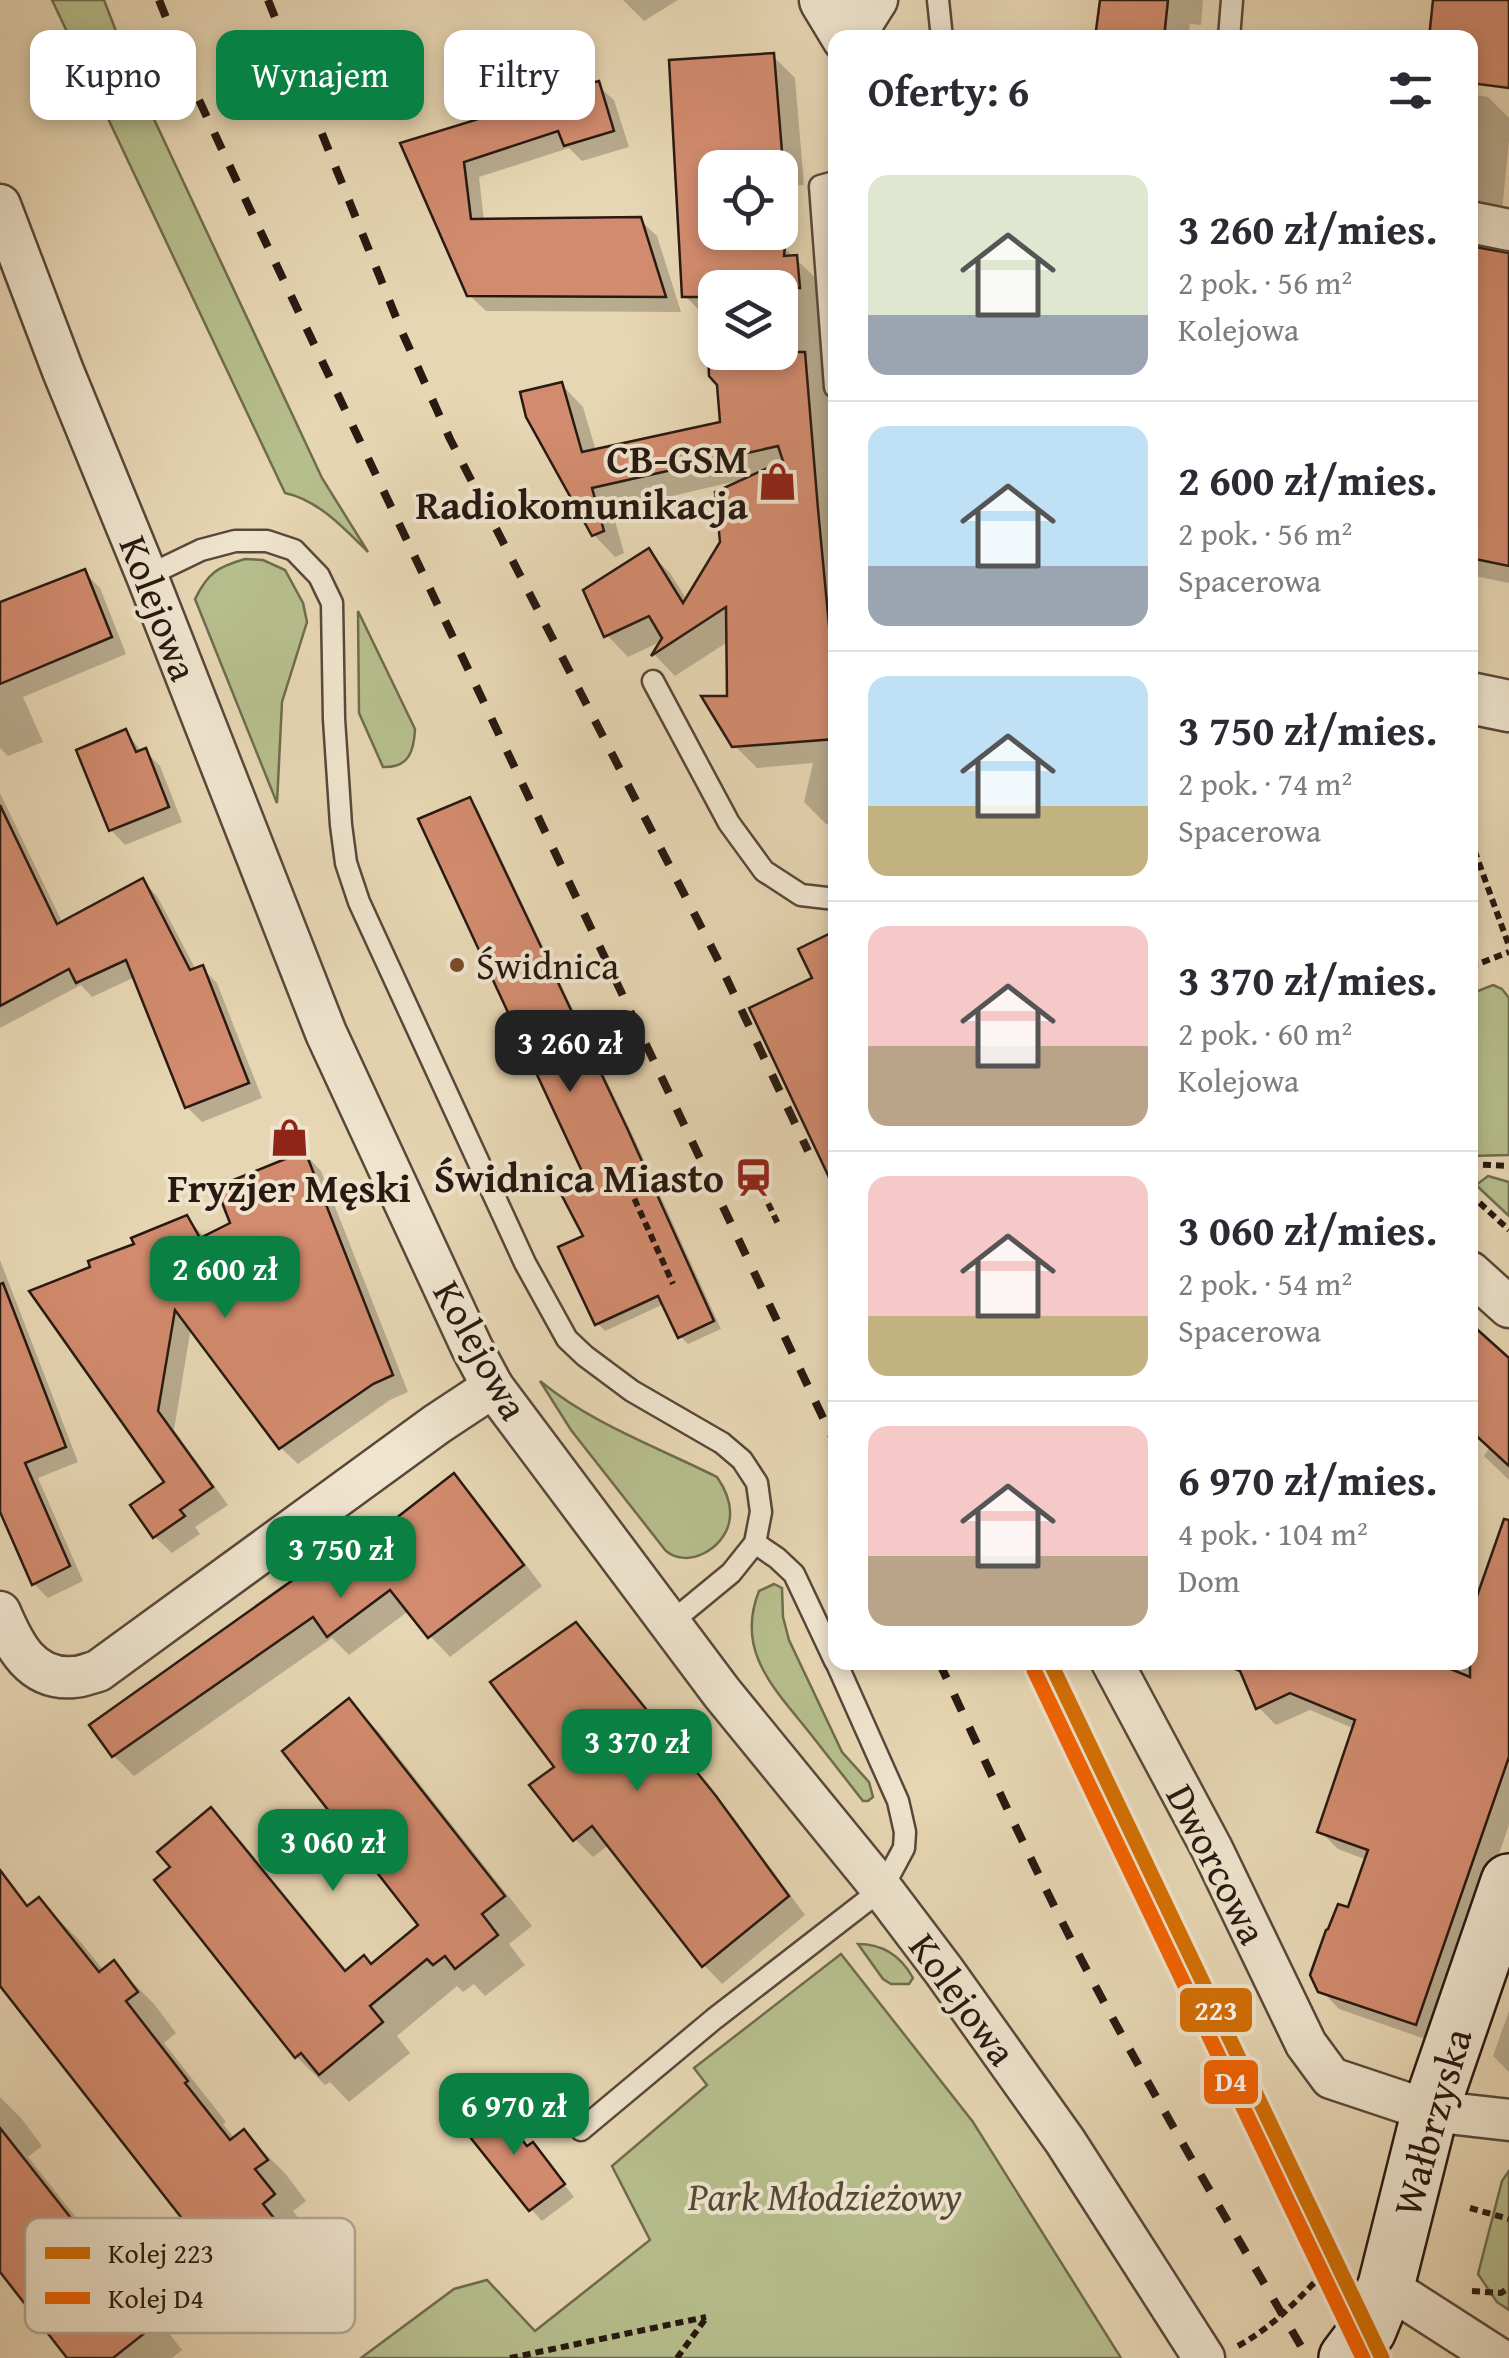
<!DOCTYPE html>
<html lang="pl">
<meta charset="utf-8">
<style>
:root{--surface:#fff;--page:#f7f7f7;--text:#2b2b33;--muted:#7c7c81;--line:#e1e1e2;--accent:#0b8043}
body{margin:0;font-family:"Gentium Book Plus",serif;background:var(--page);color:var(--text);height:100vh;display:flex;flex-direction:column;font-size:38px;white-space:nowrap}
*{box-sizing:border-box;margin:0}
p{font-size:32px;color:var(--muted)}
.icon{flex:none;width:55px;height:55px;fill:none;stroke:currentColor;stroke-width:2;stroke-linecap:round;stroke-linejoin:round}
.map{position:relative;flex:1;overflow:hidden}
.details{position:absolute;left:828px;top:30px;width:650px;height:1640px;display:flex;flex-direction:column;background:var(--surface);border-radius:20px;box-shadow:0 5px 15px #0003}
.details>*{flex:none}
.hud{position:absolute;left:30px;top:30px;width:648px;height:90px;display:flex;gap:20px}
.tools{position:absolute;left:698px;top:150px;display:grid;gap:20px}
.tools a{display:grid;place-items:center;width:100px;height:100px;border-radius:20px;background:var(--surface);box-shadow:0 5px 15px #0003;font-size:50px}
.price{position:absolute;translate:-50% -85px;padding:0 22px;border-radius:20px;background:var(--accent);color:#fff;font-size:32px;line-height:65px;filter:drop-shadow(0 2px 5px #0008)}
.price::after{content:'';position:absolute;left:50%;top:60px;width:30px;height:22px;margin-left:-15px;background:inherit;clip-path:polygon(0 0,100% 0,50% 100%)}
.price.current{background:#222;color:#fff}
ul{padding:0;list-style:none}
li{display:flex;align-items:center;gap:30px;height:250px;padding:0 40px}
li+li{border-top:2px solid var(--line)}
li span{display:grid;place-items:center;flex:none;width:280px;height:200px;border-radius:20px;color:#555}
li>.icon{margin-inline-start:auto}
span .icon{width:120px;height:120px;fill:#fffc;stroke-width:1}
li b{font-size:42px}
h2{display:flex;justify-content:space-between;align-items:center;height:120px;padding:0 40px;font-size:42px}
.pill{padding:0 35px;border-radius:20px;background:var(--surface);box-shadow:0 5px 15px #0003;font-size:35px;line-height:90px}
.pill.current{background:var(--accent);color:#fff}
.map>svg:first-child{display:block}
</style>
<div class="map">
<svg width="1509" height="2358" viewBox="0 0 1509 2358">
<rect width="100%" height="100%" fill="#e7d6b3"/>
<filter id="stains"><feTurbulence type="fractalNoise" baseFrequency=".002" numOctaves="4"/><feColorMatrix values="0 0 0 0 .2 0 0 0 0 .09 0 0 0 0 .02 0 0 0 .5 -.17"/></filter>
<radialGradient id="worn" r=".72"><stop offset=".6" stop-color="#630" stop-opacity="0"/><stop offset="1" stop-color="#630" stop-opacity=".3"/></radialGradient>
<!-- green -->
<g fill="#b6be8c" stroke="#6f6c4e" stroke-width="2.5">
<path d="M52 0H104L131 70 322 478 368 552C344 528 318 500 285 493Z"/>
<path d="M245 559 263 560 285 570 303 603 307 622 282 702 277 803 195 599C208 573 217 567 245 559Z"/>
<path d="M358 611 415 729C414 751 409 768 383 767L359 713Z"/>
<polygon points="1493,985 1502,989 1509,998 1509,1155 1470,1156 1470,994"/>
<polygon points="1488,1176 1509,1182 1509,1216 1476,1185"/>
<path d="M540 1381C592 1424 657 1447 717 1477 726 1490 733 1506 729 1523 723 1549 688 1569 666 1551L571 1430Z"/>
<path d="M774 1584 782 1588 783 1617 789 1640 842 1752 869 1782 873 1797 868 1801H863C845 1778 827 1755 809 1732 774 1688 735 1651 759 1591Z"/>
<path d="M858 1944C884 1944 901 1956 913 1978L909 1984H891L883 1979Z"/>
<polygon points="841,1954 973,2122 1121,2358 361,2358 454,2289 487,2280 535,2331 650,2240 612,2166 707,2085 694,2068"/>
<polygon points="1509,2171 1509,2310 1497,2302 1478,2274 1502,2181"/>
</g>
<!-- shadow -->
<g fill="#0003" fill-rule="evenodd">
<polygon points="623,0 678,0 644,21"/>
<polygon points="1102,0 1203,0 1201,25 1190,24 1188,38 1098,38"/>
<polygon points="576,54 592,70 596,84 614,100 629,147 582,161 569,148 479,177 484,221 640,220 657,236 681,312 486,311 469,295 404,144 485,119 508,77"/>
<path d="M773 56 795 78 804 185 780 187V168H715V232H777V248H784L818 280 835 475V826L826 824 804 802 813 763 757 768 734 745 729 698V641L675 676 655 655 664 640 628 657 607 635 648 551 670 573 687 600 722 542 741 480 612 510 624 553 615 557 594 535 562 385 583 407 596 451 722 424 719 384 712 375 710 329 705 324V316L685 296 671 62ZM715 288H780V352H715Z"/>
<polygon points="1470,94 1488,97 1509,118 1509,140 1501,222 1470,239"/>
<polygon points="1470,249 1509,255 1509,583 1470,575"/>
<polygon points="84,572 100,588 126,654 23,697 43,742 8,756 0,748 0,605"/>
<polygon points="126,732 142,752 145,751 160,766 182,822 125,845 111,830"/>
<polygon points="0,793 63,924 143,881 157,896 196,970 202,968 217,983 262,1098 202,1122 187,1107 135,977 92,997 81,985 0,1028"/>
<polygon points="469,800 477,808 634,1138 721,1329 688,1344 680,1336 664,1304 605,1331 597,1323 586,1237 589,1181"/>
<polygon points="305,1154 321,1171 408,1392 390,1400 298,1464 281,1448 191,1327 174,1430 228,1505 195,1527 200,1534 172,1553 155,1537 134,1506 167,1482 93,1269 187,1218 205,1238 234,1224"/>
<polygon points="0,1260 78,1462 38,1478 83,1581 48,1598 34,1584 0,1506"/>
<polygon points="1470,1338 1509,1361 1509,1480 1484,1456 1490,1447 1470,1430"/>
<polygon points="453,1477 474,1497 542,1586 450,1657 430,1636 410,1610 349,1655 332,1638 134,1776 114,1756 337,1567"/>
<polygon points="1509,1524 1509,1825 1434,2042 1339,2009 1321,1990 1367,1860 1338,1849 1320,1831 1355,1729 1310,1710 1276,1725 1258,1707 1248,1662 1470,1662 1470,1623"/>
<polygon points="576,1625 594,1644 734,1818 805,1915 722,1984 704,1965 610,1844 593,1857 575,1839 557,1767"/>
<polygon points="349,1702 378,1731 532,1926 509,1944 525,1965 485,1996 474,1984 463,1992 457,1986 397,2036 410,2053 349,2102 330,2082 325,2085 297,2057 158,1881 174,1868 211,1811 240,1840 348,1972 372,1966 422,1925"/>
<polygon points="16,1895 29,1908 39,1900 79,1940 104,1971 114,1964 154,2004 176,2033 164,2043 226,2122 223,2124 235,2139 244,2133 284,2172 306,2201 293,2211 313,2236 301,2245 315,2263 262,2305 222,2265 0,1982 0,1907"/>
<polygon points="1509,2011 1509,2072 1493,2056"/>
<polygon points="0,2097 21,2118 42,2146 28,2157 105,2254 114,2247 154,2287 175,2314 162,2324 182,2350 172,2358 70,2358 0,2268"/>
<polygon points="533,2145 574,2197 542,2221 531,2209 529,2149"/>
</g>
<!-- building -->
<g fill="#d28b6e" stroke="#281911" stroke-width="2.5">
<polygon points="1100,0 1168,0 1164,38 1095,38"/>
<polygon points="1433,0 1509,0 1509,88 1470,83 1470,38 1429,38"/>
<polygon points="576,51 587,84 599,81 614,131 564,146 558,131 464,162 471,219 641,217 666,297 467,296 400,143 482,118 472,81 506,71 507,75"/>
<polygon points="774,53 783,164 715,168 715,232 757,232 757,245 785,245 784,256 797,255 800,288 715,288 715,297 682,297 669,60"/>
<polygon points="1470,246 1509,253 1509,566 1470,558"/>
<polygon points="708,352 805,352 818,509 833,668 835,669 835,739 732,747 701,696 727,696 726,607 651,656 662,638 649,616 604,637 583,590 649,548 683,603 720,542 715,492 783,461 778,446 592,488 604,531 592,536 526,417 520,392 562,382 582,452 720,422 717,385 709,376"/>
<polygon points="85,569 112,637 0,684 0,602"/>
<polygon points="126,729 136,752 146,748 169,807 109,831 76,750"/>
<polygon points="470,797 627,1128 714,1321 678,1338 658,1296 595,1325 558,1247 583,1236 560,1192 586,1180 418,819"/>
<polygon points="0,805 57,924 143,878 190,970 203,965 249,1083 185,1108 126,960 76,983 69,969 0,1006"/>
<polygon points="835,931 835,1190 749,1008 812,978 798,949"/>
<polygon points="305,1151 393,1375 373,1384 279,1449 175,1310 158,1411 213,1487 180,1510 185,1516 153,1538 130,1505 164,1482 29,1291 90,1267 88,1261 134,1244 131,1238 187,1215 200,1238 230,1223 216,1187"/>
<polygon points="3,1283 66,1447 25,1463 70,1566 32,1585 0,1512 0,1284"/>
<polygon points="1470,1323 1509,1358 1509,1466 1470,1430"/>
<polygon points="454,1473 524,1565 428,1638 390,1590 327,1637 313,1617 112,1757 89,1725 328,1555 336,1565"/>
<polygon points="1504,1519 1509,1520 1509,1757 1416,2025 1318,1992 1310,1975 1326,1930 1328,1929 1338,1904 1348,1907 1368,1850 1317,1832 1355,1720 1290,1693 1256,1709 1240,1671 1219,1662 1434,1662 1470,1677 1470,1616"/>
<polygon points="576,1622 716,1796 789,1896 702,1967 592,1826 573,1841 529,1785 554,1767 490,1682"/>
<polygon points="349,1698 505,1896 482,1914 498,1935 455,1969 445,1956 433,1965 427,1959 370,2006 383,2022 319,2075 301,2053 295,2058 154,1880 170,1867 157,1852 211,1807 345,1971 364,1955 371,1964 418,1925 282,1751"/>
<polygon points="0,1870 27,1906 39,1897 99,1972 114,1960 138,1992 126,2001 188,2081 185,2083 230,2140 244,2129 268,2160 255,2169 275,2194 263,2204 277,2222 220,2267 0,1986"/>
<polygon points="493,2103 527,2146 533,2142 565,2184 529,2211 462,2127"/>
<polygon points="0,2128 100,2255 114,2243 137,2273 124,2283 144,2308 134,2316 146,2332 113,2358 67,2358 0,2272"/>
</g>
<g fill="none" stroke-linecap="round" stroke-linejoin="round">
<defs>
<g id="service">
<polyline points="938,0 942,38"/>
<polyline points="1229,38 1232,0"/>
<polyline points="835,182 820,186 835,387"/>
<polyline points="147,576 201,550 235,541 267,541 294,550 319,576 332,603 334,719 341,825 346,863 359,902 525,1263 567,1339 585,1356 632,1391 722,1443 742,1460 757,1483 761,1512 755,1543 731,1573 669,1624"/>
<polyline points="653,681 729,823 764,871 801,895 835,899"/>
<polyline points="755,1543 777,1558 794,1574 835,1661"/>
<polyline points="581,2130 714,2019 882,1889 904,1848 905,1832 898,1801 836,1662"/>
</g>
<g id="minor">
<polyline points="853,38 877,0"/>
<polyline points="0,205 63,371 147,576 326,1033 472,1348 493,1387 722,1693 882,1889 944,1971 1065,2141 1204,2358"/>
<polyline points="1470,222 1509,230"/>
<polyline points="1470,1272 1509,1307"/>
<path d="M0 1612C14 1645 31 1681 74 1677 81 1677 90 1673 98 1671L437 1424 493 1387"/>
<polyline points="1112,1662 1212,1849 1306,2044 1331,2078 1430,2111 1509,2120"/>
<polyline points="1386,2286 1498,2358"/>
</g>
<g id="tertiary">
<polyline points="825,0 848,38"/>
<polyline points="1470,698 1509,706"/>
</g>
<polyline id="secondary" points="1347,2358 1368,2330 1386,2286 1430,2111 1509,1882"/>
</defs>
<!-- service casing -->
<use href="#service" stroke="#58483a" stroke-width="25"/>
<!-- minor casing -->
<use href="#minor" stroke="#58483a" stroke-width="45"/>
<!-- tertiary casing -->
<use href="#tertiary" stroke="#58483a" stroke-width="55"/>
<!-- secondary casing -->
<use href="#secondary" stroke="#281911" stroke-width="60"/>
<!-- path -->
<g stroke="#281911" stroke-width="6" stroke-dasharray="8 5" stroke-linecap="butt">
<polyline points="1470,838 1509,946"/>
<polyline points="1470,967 1509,952"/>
<polyline points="833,1144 835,1148"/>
<polyline points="1470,1164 1509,1166"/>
<polyline points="757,1180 779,1226"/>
<polyline points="629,1187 673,1284"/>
<polyline points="1470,1194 1509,1230"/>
<polyline points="1470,2208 1509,2219"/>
<polyline points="1472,2291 1501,2293 1509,2288"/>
<path d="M1238 2346C1267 2330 1288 2310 1311 2286 1323 2274 1334 2266 1342 2251"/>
<polyline points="510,2358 706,2317"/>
<polyline points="677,2358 706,2318"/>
</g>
<!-- service -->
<use href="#service" stroke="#efe4ce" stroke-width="20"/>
<!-- minor -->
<use href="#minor" stroke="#efe4ce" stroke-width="40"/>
<!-- tertiary -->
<use href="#tertiary" stroke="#efe4ce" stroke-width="50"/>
<!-- secondary -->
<use href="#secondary" stroke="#efe4ce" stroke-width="55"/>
<!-- rail -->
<g stroke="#281911" stroke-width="8" stroke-dasharray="18 18" stroke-linecap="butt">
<polyline points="159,0 199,100 239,186 835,1443"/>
<polyline points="268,0 402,332 450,439 716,956 808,1151"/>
<path d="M939 1662C988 1767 1036 1874 1090 1976 1159 2106 1234 2232 1308 2358"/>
</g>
<defs>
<polyline id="rail-1" points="1050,1662 1382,2358"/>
<polyline id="rail-2" points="1034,1670 1363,2358"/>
</defs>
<!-- rail-1 casing -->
<use href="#rail-1" stroke="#efe4ce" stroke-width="22"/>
<!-- rail-2 casing -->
<use href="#rail-2" stroke="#efe4ce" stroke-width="22"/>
<!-- rail-1 -->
<use href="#rail-1" stroke="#d46f03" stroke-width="15"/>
<!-- rail-2 -->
<use href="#rail-2" stroke="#f46201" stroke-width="15"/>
</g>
<!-- icons -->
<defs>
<symbol id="shop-bare" viewBox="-9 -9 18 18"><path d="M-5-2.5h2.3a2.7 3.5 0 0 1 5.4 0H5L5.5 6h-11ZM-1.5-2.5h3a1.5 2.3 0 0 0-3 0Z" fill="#8f2418" stroke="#efe4ce" stroke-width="2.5" paint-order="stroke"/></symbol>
<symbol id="station-bare" viewBox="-9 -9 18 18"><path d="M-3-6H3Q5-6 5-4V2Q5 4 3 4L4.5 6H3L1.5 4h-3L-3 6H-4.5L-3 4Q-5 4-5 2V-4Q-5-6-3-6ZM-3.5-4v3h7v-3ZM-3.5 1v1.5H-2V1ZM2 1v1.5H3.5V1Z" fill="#8f2418" stroke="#efe4ce" stroke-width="2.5" paint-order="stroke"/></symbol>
</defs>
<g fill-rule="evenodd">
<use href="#shop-bare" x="750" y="454" width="55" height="55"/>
<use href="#shop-bare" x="262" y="1110" width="55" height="55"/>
<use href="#station-bare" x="726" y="1150" width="55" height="55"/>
</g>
<!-- markers -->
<circle fill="#7a4b2a" stroke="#efe4ce" stroke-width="4" cx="457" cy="965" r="9"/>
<g text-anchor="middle" stroke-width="8" stroke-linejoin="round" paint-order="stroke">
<!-- bus labels -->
<g font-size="38" fill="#281911" stroke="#efe4ce" text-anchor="start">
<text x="476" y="979">Świdnica</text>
</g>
<!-- poi labels -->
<g font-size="40" font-weight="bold" fill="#281911" stroke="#efe4ce" text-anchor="end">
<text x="748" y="473">CB-GSM<tspan x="748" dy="46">Radiokomunikacja</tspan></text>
<text x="724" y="1192">Świdnica Miasto</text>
<text x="289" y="1202" text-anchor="middle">Fryzjer Męski</text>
</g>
<!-- street labels -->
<g font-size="40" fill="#281911" stroke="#efe4ce">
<text transform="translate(159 608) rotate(69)" y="14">Kolejowa</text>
<text transform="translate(481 1350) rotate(61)" y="14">Kolejowa</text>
<text transform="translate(1217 1864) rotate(63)" y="14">Dworcowa</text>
<text transform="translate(963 1999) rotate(54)" y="14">Kolejowa</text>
<text transform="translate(1432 2122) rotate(-74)" y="14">Wałbrzyska</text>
</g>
<!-- park labels -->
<g font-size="40" font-style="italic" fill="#534b36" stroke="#efe4ce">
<text x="825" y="2210">Park Młodzieżowy</text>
</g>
</g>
<!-- legend -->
<rect x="25" y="2218" width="330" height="115" rx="15" fill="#efe4ce" stroke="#b3a795" stroke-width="2.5"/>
<rect x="45" y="2247" width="45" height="12" fill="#d46f03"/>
<rect x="45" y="2292" width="45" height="12" fill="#f46201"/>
<g font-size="28" fill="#281911">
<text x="108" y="2263">Kolej 223</text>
<text x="108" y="2308">Kolej D4</text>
</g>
<g stroke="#efe4ce" stroke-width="4">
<rect x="1178" y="1986" width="76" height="48" rx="10" fill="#d46f03"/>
<rect x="1202" y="2058" width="58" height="48" rx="10" fill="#f46201"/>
</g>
<g font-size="28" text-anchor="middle" font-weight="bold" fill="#fff">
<text x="1216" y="2020">223</text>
<text x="1231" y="2091">D4</text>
</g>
<rect width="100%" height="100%" filter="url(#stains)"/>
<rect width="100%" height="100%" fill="url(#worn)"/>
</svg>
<div class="tools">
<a><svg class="icon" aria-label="locate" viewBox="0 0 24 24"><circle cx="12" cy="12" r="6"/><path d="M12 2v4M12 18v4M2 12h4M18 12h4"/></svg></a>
<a><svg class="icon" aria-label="layers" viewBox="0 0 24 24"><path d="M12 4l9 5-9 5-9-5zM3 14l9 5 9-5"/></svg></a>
</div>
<b class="price current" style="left:570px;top:1095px">3 260 zł</b>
<b class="price" style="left:225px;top:1321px">2 600 zł</b>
<b class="price" style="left:341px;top:1601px">3 750 zł</b>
<b class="price" style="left:637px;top:1794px">3 370 zł</b>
<b class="price" style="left:333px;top:1894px">3 060 zł</b>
<b class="price" style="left:514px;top:2158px">6 970 zł</b>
<div class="hud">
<a class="pill">Kupno</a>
<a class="pill current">Wynajem</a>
<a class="pill">Filtry</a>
</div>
<section class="details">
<h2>Oferty: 6<svg class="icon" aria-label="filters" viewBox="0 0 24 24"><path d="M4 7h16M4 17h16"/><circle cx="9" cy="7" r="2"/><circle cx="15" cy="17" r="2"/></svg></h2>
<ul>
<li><span style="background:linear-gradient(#dfe7d0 70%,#9aa5b1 0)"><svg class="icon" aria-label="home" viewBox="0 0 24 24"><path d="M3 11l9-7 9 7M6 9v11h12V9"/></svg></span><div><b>3 260 zł/mies.</b><p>2 pok. · 56 m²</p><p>Kolejowa</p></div></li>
<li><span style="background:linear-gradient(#bfe0f5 70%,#9aa5b1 0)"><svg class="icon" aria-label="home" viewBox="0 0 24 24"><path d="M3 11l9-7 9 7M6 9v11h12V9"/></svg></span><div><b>2 600 zł/mies.</b><p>2 pok. · 56 m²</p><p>Spacerowa</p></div></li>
<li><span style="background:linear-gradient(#bfe0f5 65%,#c2b280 0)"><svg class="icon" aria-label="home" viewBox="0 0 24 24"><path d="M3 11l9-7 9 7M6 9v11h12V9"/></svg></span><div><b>3 750 zł/mies.</b><p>2 pok. · 74 m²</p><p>Spacerowa</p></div></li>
<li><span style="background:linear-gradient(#f6c9c9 60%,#b9a48a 0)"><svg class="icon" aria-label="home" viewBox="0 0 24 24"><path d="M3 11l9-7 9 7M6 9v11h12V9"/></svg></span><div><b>3 370 zł/mies.</b><p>2 pok. · 60 m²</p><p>Kolejowa</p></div></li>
<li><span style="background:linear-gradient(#f6c9c9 70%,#c2b280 0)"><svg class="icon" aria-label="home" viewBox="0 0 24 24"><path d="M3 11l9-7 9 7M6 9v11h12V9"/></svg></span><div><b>3 060 zł/mies.</b><p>2 pok. · 54 m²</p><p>Spacerowa</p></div></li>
<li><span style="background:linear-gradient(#f6c9c9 65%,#b9a48a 0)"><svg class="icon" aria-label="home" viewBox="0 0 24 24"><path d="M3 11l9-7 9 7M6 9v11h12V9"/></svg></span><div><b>6 970 zł/mies.</b><p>4 pok. · 104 m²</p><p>Dom</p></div></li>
</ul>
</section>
</div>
